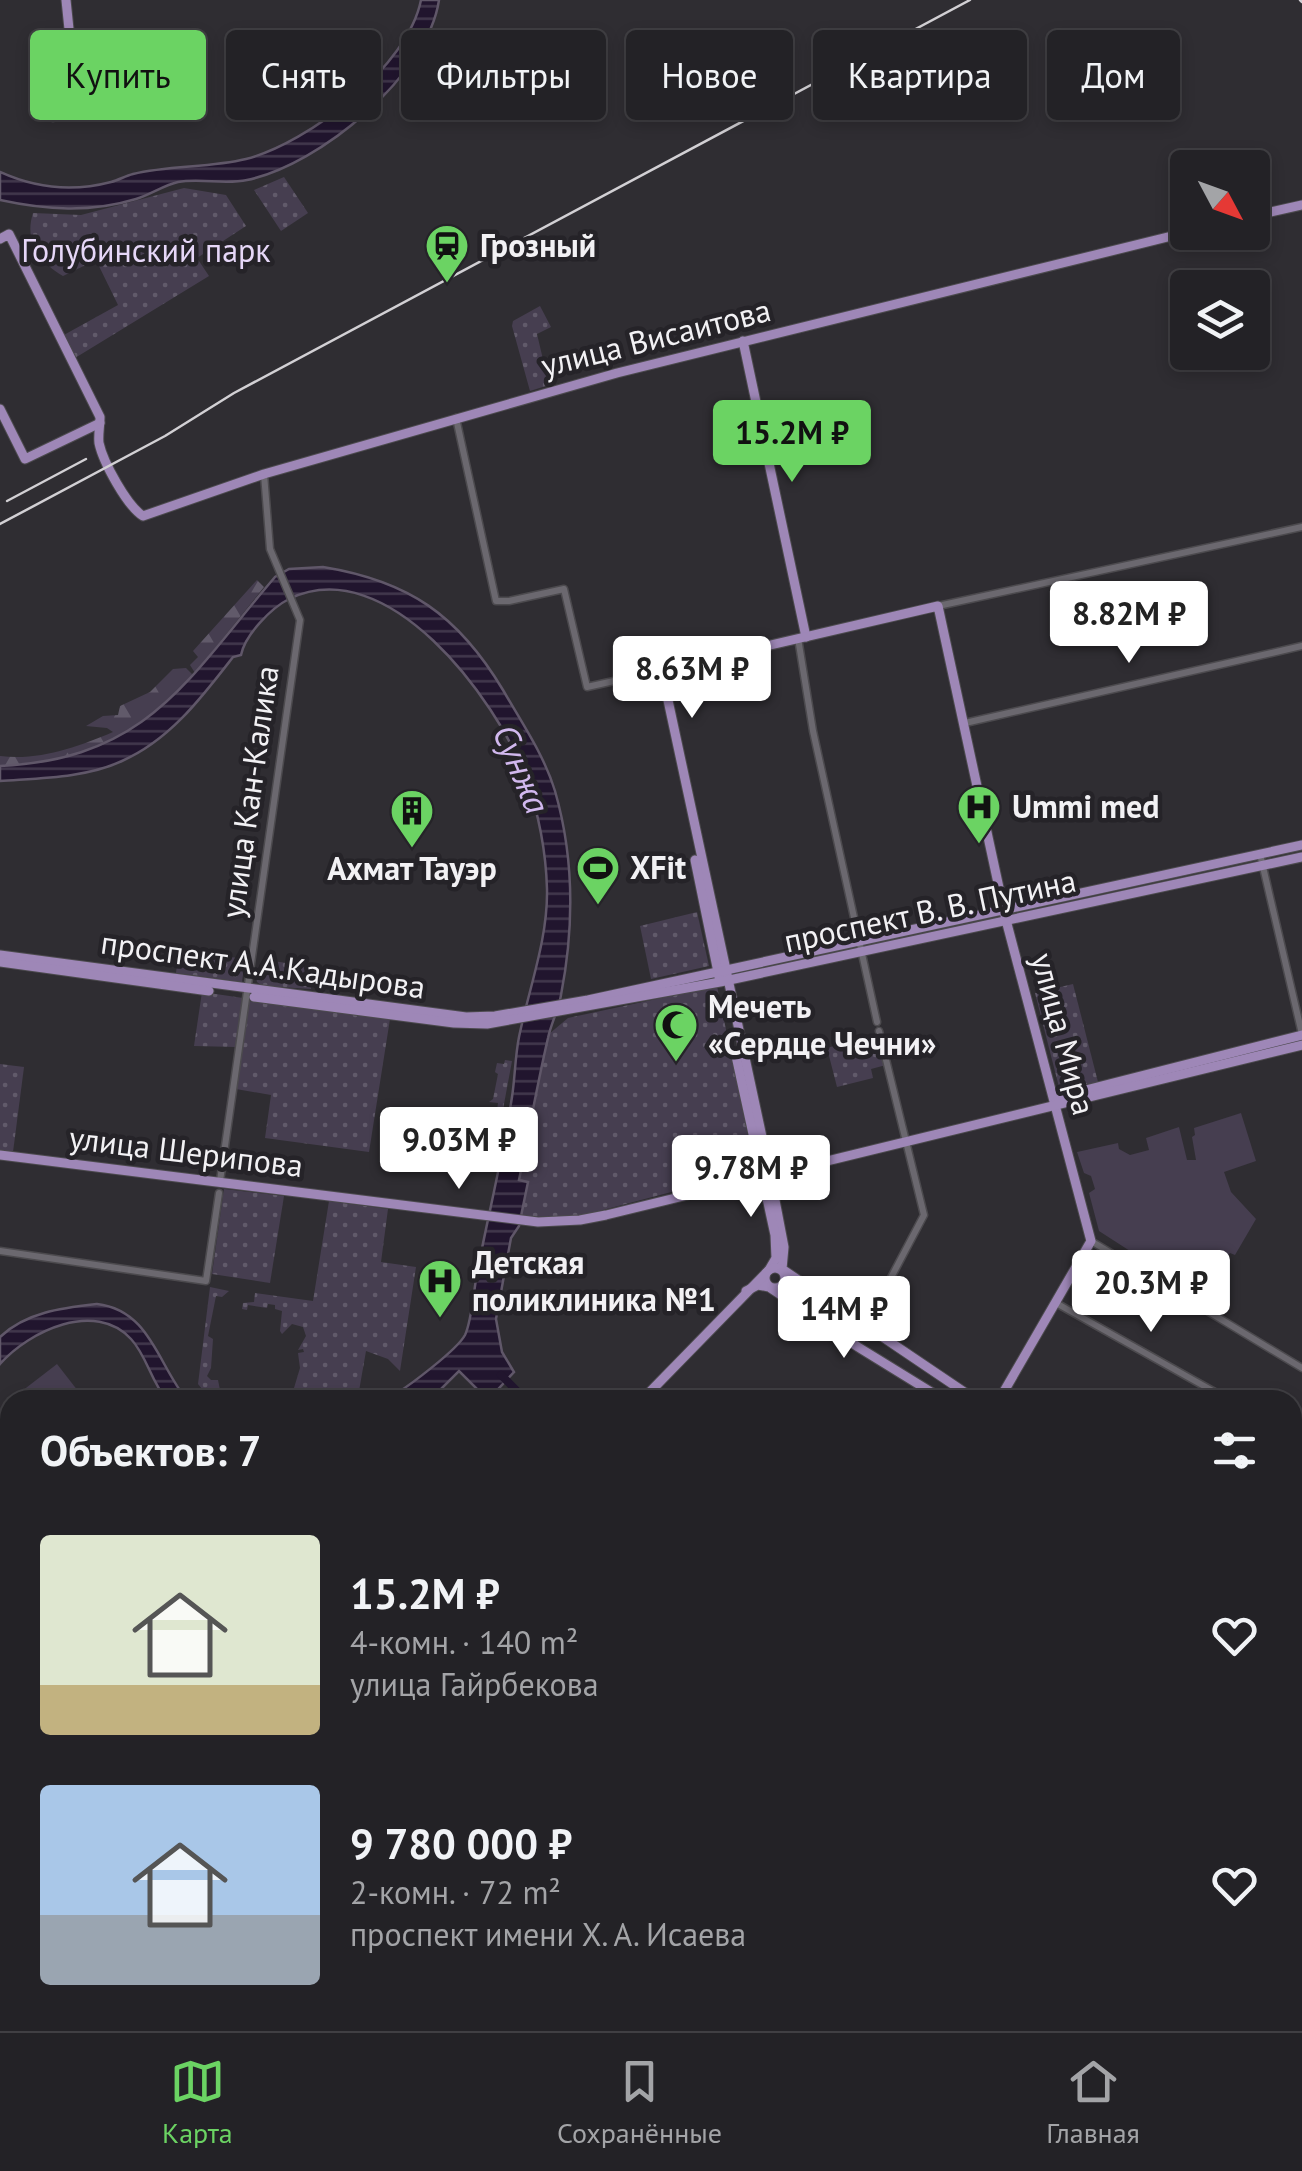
<!DOCTYPE html>
<html lang="ru">
<meta charset="utf-8">
<style>
:root{--surface:#232226;--page:#2b2a2e;--text:#f1f3f6;--muted:#a3a4a7;--line:#403f43;--accent:#6bd363}
body{margin:0;font-family:"PT Sans",sans-serif;background:var(--page);color:var(--text);height:100vh;display:flex;flex-direction:column;font-size:38px;white-space:nowrap}
*{box-sizing:border-box;margin:0}
p{font-size:32px;color:var(--muted)}
.icon{flex:none;width:55px;height:55px;fill:none;stroke:currentColor;stroke-width:2;stroke-linecap:round;stroke-linejoin:round}
.map{position:relative;flex:1;overflow:hidden}
.drawer{position:absolute;left:0px;top:1390px;width:1302px;height:642px;display:flex;flex-direction:column;background:var(--surface);border-radius:30px 30px 0 0;box-shadow:0 5px 15px #0003,0 0 0 2px var(--line)}
.drawer>*{flex:none}
.hud{position:absolute;left:30px;top:30px;width:1242px;height:90px;display:flex;gap:20px}
.needle{width:65px;rotate:131deg}
.fabs{position:absolute;left:1170px;top:150px;display:grid;gap:20px}
.fabs a{display:grid;place-items:center;width:100px;height:100px;border-radius:10px;background:var(--surface);box-shadow:0 5px 15px #0003,0 0 0 2px var(--line);font-size:50px}
.price{position:absolute;translate:-50% -85px;padding:0 22px;border-radius:10px;background:#fff;color:#222;font-size:32px;line-height:65px;filter:drop-shadow(0 2px 5px #0008)}
.price::after{content:'';position:absolute;left:50%;top:60px;width:30px;height:22px;margin-left:-15px;background:inherit;clip-path:polygon(0 0,100% 0,50% 100%)}
.price.on{background:var(--accent);color:#111}
ul{padding:0;list-style:none}
li{display:flex;align-items:center;gap:30px;height:250px;padding:0 40px}
li span{display:grid;place-items:center;flex:none;width:280px;height:200px;border-radius:10px;color:#555}
li>.icon{margin-inline-start:auto}
span .icon{width:120px;height:120px;fill:#fffc;stroke-width:1}
li b{font-size:42px}
h2{display:flex;justify-content:space-between;align-items:center;height:120px;padding:0 40px;font-size:42px}
.pill{padding:0 35px;border-radius:10px;background:var(--surface);box-shadow:0 5px 15px #0003,0 0 0 2px var(--line);font-size:35px;line-height:90px}
.pill.on{background:var(--accent);color:#111}
.dock{display:flex;justify-content:space-around;align-items:center;height:140px;border-top:2px solid var(--line);background:var(--surface);font-size:28px;color:var(--muted)}
.dock a{display:grid;justify-items:center;gap:5px}
.dock .on{color:var(--accent)}
.map>svg:first-child{display:block}
</style>
<div class="map">
<svg width="1302" height="2031" viewBox="0 0 1302 2031">
<defs>
<pattern id="grass-dots" width="8" height="8" patternUnits="userSpaceOnUse" patternTransform="scale(2.5)"><rect width="8" height="8" fill="#463e50"/><path d="M2 2h.1M6 6h.1" fill="none" stroke="#615a6a" stroke-width="1.8" stroke-linecap="round"/></pattern>
<pattern id="forest-firs" width="22" height="20" patternUnits="userSpaceOnUse" patternTransform="scale(2.5)"><rect width="22" height="20" fill="#463e50"/><path d="M5 1l3.5 6h-7zM16 11l3.5 6h-7z" fill="#615a6a"/></pattern>
<pattern id="water-rules" width="6" height="5" patternUnits="userSpaceOnUse" patternTransform="scale(2.5)"><rect width="6" height="5" fill="#21152e"/><path d="M0 2.5h6" fill="none" stroke="#42384d"/></pattern>
</defs>
<rect width="100%" height="100%" fill="#2f2d32"/>
<!-- grass -->
<g fill="url(#grass-dots)">
<polygon points="284,177 308,213 281,231 254,190"/>
<path d="M184 188 226 195 246 226 197 258 209 276 75 358 62 336 118 305 96 260 63 276C39 262 24 241 33 213L81 215Z"/>
<polygon points="540,306 551,327 537,334 549,385 530,391 512,326 513,321"/>
<polygon points="697,912 709,966 651,979 640,926"/>
<polygon points="179,950 245,959 242,982 176,973"/>
<polygon points="266,960 314,967 311,989 262,986 257,982 255,970"/>
<polygon points="1073,984 1098,1082 1060,1091 1035,993"/>
<polygon points="717,986 755,1170 580,1216 521,1217 528,1182 519,1180 549,1034 568,1018"/>
<polygon points="202,992 243,998 236,1047 194,1046"/>
<polygon points="249,1001 390,1019 369,1152 265,1138 271,1095 236,1089"/>
<polygon points="875,1034 886,1065 871,1069 873,1078 837,1087 827,1048"/>
<path d="M505 1060 512 1061 493 1163 485 1161C484 1149 484 1141 491 1128L487 1120 478 1119 479 1112 491 1114 493 1110H497L498 1103 489 1102 493 1099 498 1074 495 1072 497 1063 504 1064Z"/>
<polygon points="0,1064 24,1067 13,1152 0,1151"/>
<polygon points="224,1189 284,1196 270,1283 212,1274"/>
<polygon points="329,1201 388,1209 381,1262 416,1267 400,1371 388,1359 366,1351 359,1391 346,1400 328,1400 322,1393 313,1393 312,1398 294,1388 300,1368 298,1353 304,1352 303,1349 298,1350 306,1336 303,1327 292,1324 282,1334 280,1331 282,1311 275,1309 275,1305 268,1304 267,1308 248,1305 247,1310 242,1309 243,1303 254,1302 255,1293 313,1301"/>
<polygon points="210,1287 229,1291 222,1297 216,1296 208,1336 213,1339 211,1368 207,1376 211,1380 218,1380 221,1395 214,1393 210,1399 198,1384"/>
</g>
<!-- forest -->
<g fill="url(#forest-firs)">
<polygon points="257,580 264,587 195,673 190,665 198,657 193,651"/>
<path d="M186 668 192 674C178 710 99 751 63 760 42 765 21 765 0 766V756C39 761 78 747 113 732L107 728 86 726 103 716 118 715 120 706 150 692 173 669Z"/>
</g>
<!-- garden -->
<g fill="#463e50">
<polygon points="1241,1113 1256,1161 1224,1172 1231,1192 1256,1219 1235,1255 1230,1253 1221,1264 1214,1283 1227,1302 1223,1311 1099,1231 1089,1193 1095,1189 1091,1176 1084,1173 1077,1152 1118,1143 1119,1149 1130,1155 1149,1150 1146,1138 1179,1127 1187,1160 1196,1160 1192,1137 1195,1135 1194,1128"/>
<polygon points="57,1364 85,1400 29,1400 22,1391"/>
</g>
<!-- water -->
<g fill="url(#water-rules)" stroke="#605769" stroke-width="2.5">
<path d="M421 0H439C428 75 320 165 247 180 225 185 201 178 178 182 164 185 150 195 136 199 90 213 46 210 0 200V172C35 188 73 192 111 182 119 180 125 176 133 174 170 165 209 168 246 159 309 143 408 66 421 0Z"/>
<path d="M323 567C409 581 458 615 503 690 522 723 544 755 555 791 574 857 574 928 561 995 559 1009 551 1023 548 1038 537 1085 529 1132 519 1180L528 1182 519 1226 511 1238 496 1319 502 1352 514 1372 488 1400 459 1371 430 1400H375C382 1397 391 1396 397 1393 410 1385 457 1350 465 1335 472 1321 474 1286 478 1268 489 1212 503 1155 512 1097 515 1078 515 1057 519 1037 529 988 548 939 547 889 546 852 538 812 526 777 496 699 388 551 289 599 271 608 245 635 241 655L233 657C202 697 170 740 122 761 85 778 40 778 0 781V766C149 759 188 678 275 577L289 569Z"/>
<path d="M97 1304C150 1310 158 1365 187 1400H167C151 1382 147 1356 131 1339 95 1300 29 1331 0 1364V1337C26 1312 62 1308 97 1304Z"/>
</g>
<g fill="none" stroke-linecap="round" stroke-linejoin="round">
<!-- river -->
<polyline stroke="#21152e" stroke-width="8" points="501,1375 526,1400"/>
<defs>
<g id="minor">
<polyline points="456,418 496,601 509,601 564,589 587,687 659,671"/>
<polyline points="938,606 1302,527"/>
<polyline points="798,638 813,731 877,1022"/>
<polyline points="965,723 1302,646"/>
<polyline points="1260,854 1302,1034"/>
<polyline points="220,1181 300,620 270,549 264,474"/>
<polyline points="1091,1241 1302,1368"/>
<polyline points="0,1251 206,1281 219,1193"/>
<polyline points="1056,1303 1229,1400"/>
<polyline points="866,1325 924,1215 879,1031"/>
<polyline points="1292,1437 1302,1443"/>
<polyline points="1292,1481 1302,1464"/>
<polyline points="0,1624 10,1623"/>
<polyline points="1292,1844 1302,1849"/>
<polyline points="214,2022 227,2031"/>
<polyline points="527,2031 528,2022"/>
<polyline points="803,2031 804,2022"/>
</g>
<g id="major">
<polyline points="53,117 73,68 66,0"/>
<polyline points="1252,216 1302,205"/>
<path d="M0 239 9 234 100 417C100 426 98 435 99 443 103 462 127 506 143 516L264 474 617 373 1188 232"/>
<polyline points="743,341 806,637"/>
<polyline points="0,409 25,459 100,423"/>
<polyline points="659,671 938,606 1006,920 1091,1241 999,1400"/>
<polyline points="659,671 663,677 770,1174 784,1247 782,1269 976,1400"/>
<polyline points="695,860 719,977"/>
<polyline points="0,955 466,1017 495,1016 588,1000 1302,845"/>
<polyline points="0,962 209,991"/>
<polyline points="254,997 454,1023 487,1024 720,982 1302,857"/>
<polyline points="736,1056 775,1235 776,1258 769,1270"/>
<polyline points="1055,1103 1062,1096 1302,1035"/>
<polyline points="0,1155 538,1222 580,1220 606,1215 1302,1045"/>
<circle cx="775" cy="1278" r="10"/>
<polyline points="746,1291 758,1285 769,1287 858,1347 944,1400"/>
<polyline points="642,1400 766,1273"/>
<polyline points="1292,1594 1302,1600"/>
<polyline points="1292,1614 1302,1620"/>
<polyline points="0,1880 10,1883"/>
<polyline points="73,2031 74,2022"/>
</g>
</defs>
<!-- minor casing -->
<use href="#minor" stroke="#4c4a4e" stroke-width="9"/>
<!-- major casing -->
<use href="#major" stroke="#4c4a4e" stroke-width="11"/>
<!-- minor -->
<use href="#minor" stroke="#6b686f" stroke-width="6"/>
<!-- major -->
<use href="#major" stroke="#9e87b7" stroke-width="9"/>
<!-- rail -->
<g stroke="#d2d0d4" stroke-width="2.5">
<polyline points="1300,0 1302,2"/>
<polyline points="7,501 86,459"/>
<polyline points="0,524 165,436 234,393 970,0"/>
</g>
</g>
<!-- icons -->
<defs>
<symbol id="station-pin" viewBox="-11 -11 22 30"><path d="M0 17L-7.5 6A9.5 9.5 0 1 1 7.5 6Z" fill="#6bd363" stroke="#252328"/><path d="M-3-6H3Q5-6 5-4V2Q5 4 3 4L4.5 6H3L1.5 4h-3L-3 6H-4.5L-3 4Q-5 4-5 2V-4Q-5-6-3-6ZM-3.5-4v3h7v-3ZM-3.5 1v1.5H-2V1ZM2 1v1.5H3.5V1Z" fill="#111"/></symbol>
<symbol id="hospital-pin" viewBox="-11 -11 22 30"><path d="M0 17L-7.5 6A9.5 9.5 0 1 1 7.5 6Z" fill="#6bd363" stroke="#252328"/><path d="M-5-5h3v3.5h4V-5h3V5h-3V1.5h-4V5h-3Z" fill="#111"/></symbol>
<symbol id="building-pin" viewBox="-11 -11 22 30"><path d="M0 17L-7.5 6A9.5 9.5 0 1 1 7.5 6Z" fill="#6bd363" stroke="#252328"/><path d="M-4-6H4V6H1V3H-1V6H-4ZM-2.5-4.3h1.7v1.8h-1.7ZM.8-4.3h1.7v1.8H.8ZM-2.5-1h1.7V.8h-1.7ZM.8-1h1.7V.8H.8Z" fill="#111"/></symbol>
<symbol id="stadium-pin" viewBox="-11 -11 22 30"><path d="M0 17L-7.5 6A9.5 9.5 0 1 1 7.5 6Z" fill="#6bd363" stroke="#252328"/><path d="M0-5a6.5 5 0 1 0 0 10a6.5 5 0 1 0 0-10ZM-3.5-1.8h7v3.6h-7Z" fill="#111"/></symbol>
<symbol id="mosque-pin" viewBox="-11 -11 22 30"><path d="M0 17L-7.5 6A9.5 9.5 0 1 1 7.5 6Z" fill="#6bd363" stroke="#252328"/><path d="M3.5-4.9A6 6 0 1 0 3.5 4.9A5 5 0 1 1 3.5-4.9Z" fill="#111"/></symbol>
</defs>
<g fill-rule="evenodd">
<use href="#station-pin" x="422" y="221" width="50" height="68"/>
<use href="#hospital-pin" x="954" y="782" width="50" height="68"/>
<use href="#building-pin" x="387" y="786" width="50" height="68"/>
<use href="#stadium-pin" x="573" y="843" width="50" height="68"/>
<use href="#mosque-pin" x="651" y="1000" width="50" height="68"/>
<use href="#hospital-pin" x="415" y="1256" width="50" height="68"/>
</g>
<g text-anchor="middle" stroke-width="9" stroke-linejoin="round" paint-order="stroke">
<!-- poi labels -->
<g font-size="32" font-weight="bold" fill="#f2f1f4" stroke="#252328" text-anchor="start">
<text x="480" y="257">Грозный</text>
<text x="1012" y="818">Ummi med</text>
<text x="630" y="879">XFit</text>
<text x="412" y="880" text-anchor="middle">Ахмат Тауэр</text>
<text x="708" y="1018">Мечеть<tspan x="708" dy="37">«Сердце Чечни»</tspan></text>
<text x="472" y="1274">Детская<tspan x="472" dy="37">поликлиника №1</tspan></text>
</g>
<!-- park labels -->
<g font-size="32" fill="#e6d7f8" stroke="#252328">
<text x="146" y="262">Голубинский парк</text>
</g>
<!-- street labels -->
<g font-size="32" fill="#f2f1f4" stroke="#252328">
<text transform="translate(656 338) rotate(-14)" y="11">улица Висаитова</text>
<text transform="translate(250 792) rotate(-82)" y="11">улица Кан-Калика</text>
<text transform="translate(930 911) rotate(-12)" y="11">проспект В. В. Путина</text>
<text transform="translate(263 965) rotate(8)" y="11">проспект А.А.Кадырова</text>
<text transform="translate(1063 1034) rotate(75)" y="11">улица Мира</text>
<text transform="translate(186 1152) rotate(7)" y="11">улица Шерипова</text>
</g>
<!-- water labels -->
<g font-size="35" font-style="italic" fill="#d1b8ee" stroke="#252328">
<text transform="translate(521 769) rotate(67)" y="12">Сунжа</text>
</g>
</g>
</svg>
<div class="fabs">
<a><svg class="needle" viewBox="-14 -14 28 28"><path d="M0-13l5 13h-10z" fill="#e53935"/><path d="M0 13l5-13h-10z" fill="#a3a4a7"/></svg></a>
<a><svg class="icon" aria-label="layers" viewBox="0 0 24 24"><path d="M12 4l9 5-9 5-9-5zM3 14l9 5 9-5"/></svg></a>
</div>
<b class="price on" style="left:792px;top:485px">15.2M ₽</b>
<b class="price" style="left:1129px;top:666px">8.82M ₽</b>
<b class="price" style="left:692px;top:721px">8.63M ₽</b>
<b class="price" style="left:459px;top:1192px">9.03M ₽</b>
<b class="price" style="left:751px;top:1220px">9.78M ₽</b>
<b class="price" style="left:1151px;top:1335px">20.3M ₽</b>
<b class="price" style="left:844px;top:1361px">14M ₽</b>
<div class="hud">
<a class="pill on">Купить</a>
<a class="pill">Снять</a>
<a class="pill">Фильтры</a>
<a class="pill">Новое</a>
<a class="pill">Квартира</a>
<a class="pill">Дом</a>
</div>
<section class="drawer">
<h2>Объектов: 7<svg class="icon" aria-label="filters" viewBox="0 0 24 24"><path d="M4 7h16M4 17h16"/><circle cx="9" cy="7" r="2"/><circle cx="15" cy="17" r="2"/></svg></h2>
<ul>
<li><span style="background:linear-gradient(#dfe7d0 75%,#c2b280 0)"><svg class="icon" aria-label="home" viewBox="0 0 24 24"><path d="M3 11l9-7 9 7M6 9v11h12V9"/></svg></span><div><b>15.2M ₽</b><p>4-комн. · 140 m²</p><p>улица Гайрбекова</p></div><svg class="icon" aria-label="heart" viewBox="0 0 24 24"><path d="M12 20l-8-8c-3-5 5-10 8-4 3-6 11-1 8 4z"/></svg></li>
<li><span style="background:linear-gradient(#a9c7e8 65%,#9aa5b1 0)"><svg class="icon" aria-label="home" viewBox="0 0 24 24"><path d="M3 11l9-7 9 7M6 9v11h12V9"/></svg></span><div><b>9 780 000 ₽</b><p>2-комн. · 72 m²</p><p>проспект имени Х. А. Исаева</p></div><svg class="icon" aria-label="heart" viewBox="0 0 24 24"><path d="M12 20l-8-8c-3-5 5-10 8-4 3-6 11-1 8 4z"/></svg></li>
</ul>
</section>
</div>
<nav class="dock">
<a class="on"><svg class="icon" aria-label="map" viewBox="0 0 24 24"><path d="M3 6l6-2 6 2 6-2v14l-6 2-6-2-6 2zM9 4v14M15 6v14"/></svg>Карта</a>
<a><svg class="icon" aria-label="saved" viewBox="0 0 24 24"><path d="M7 4h10v16l-5-4-5 4z"/></svg>Сохранённые</a>
<a><svg class="icon" aria-label="home" viewBox="0 0 24 24"><path d="M3 11l9-7 9 7M6 9v11h12V9"/></svg>Главная</a>
</nav>
